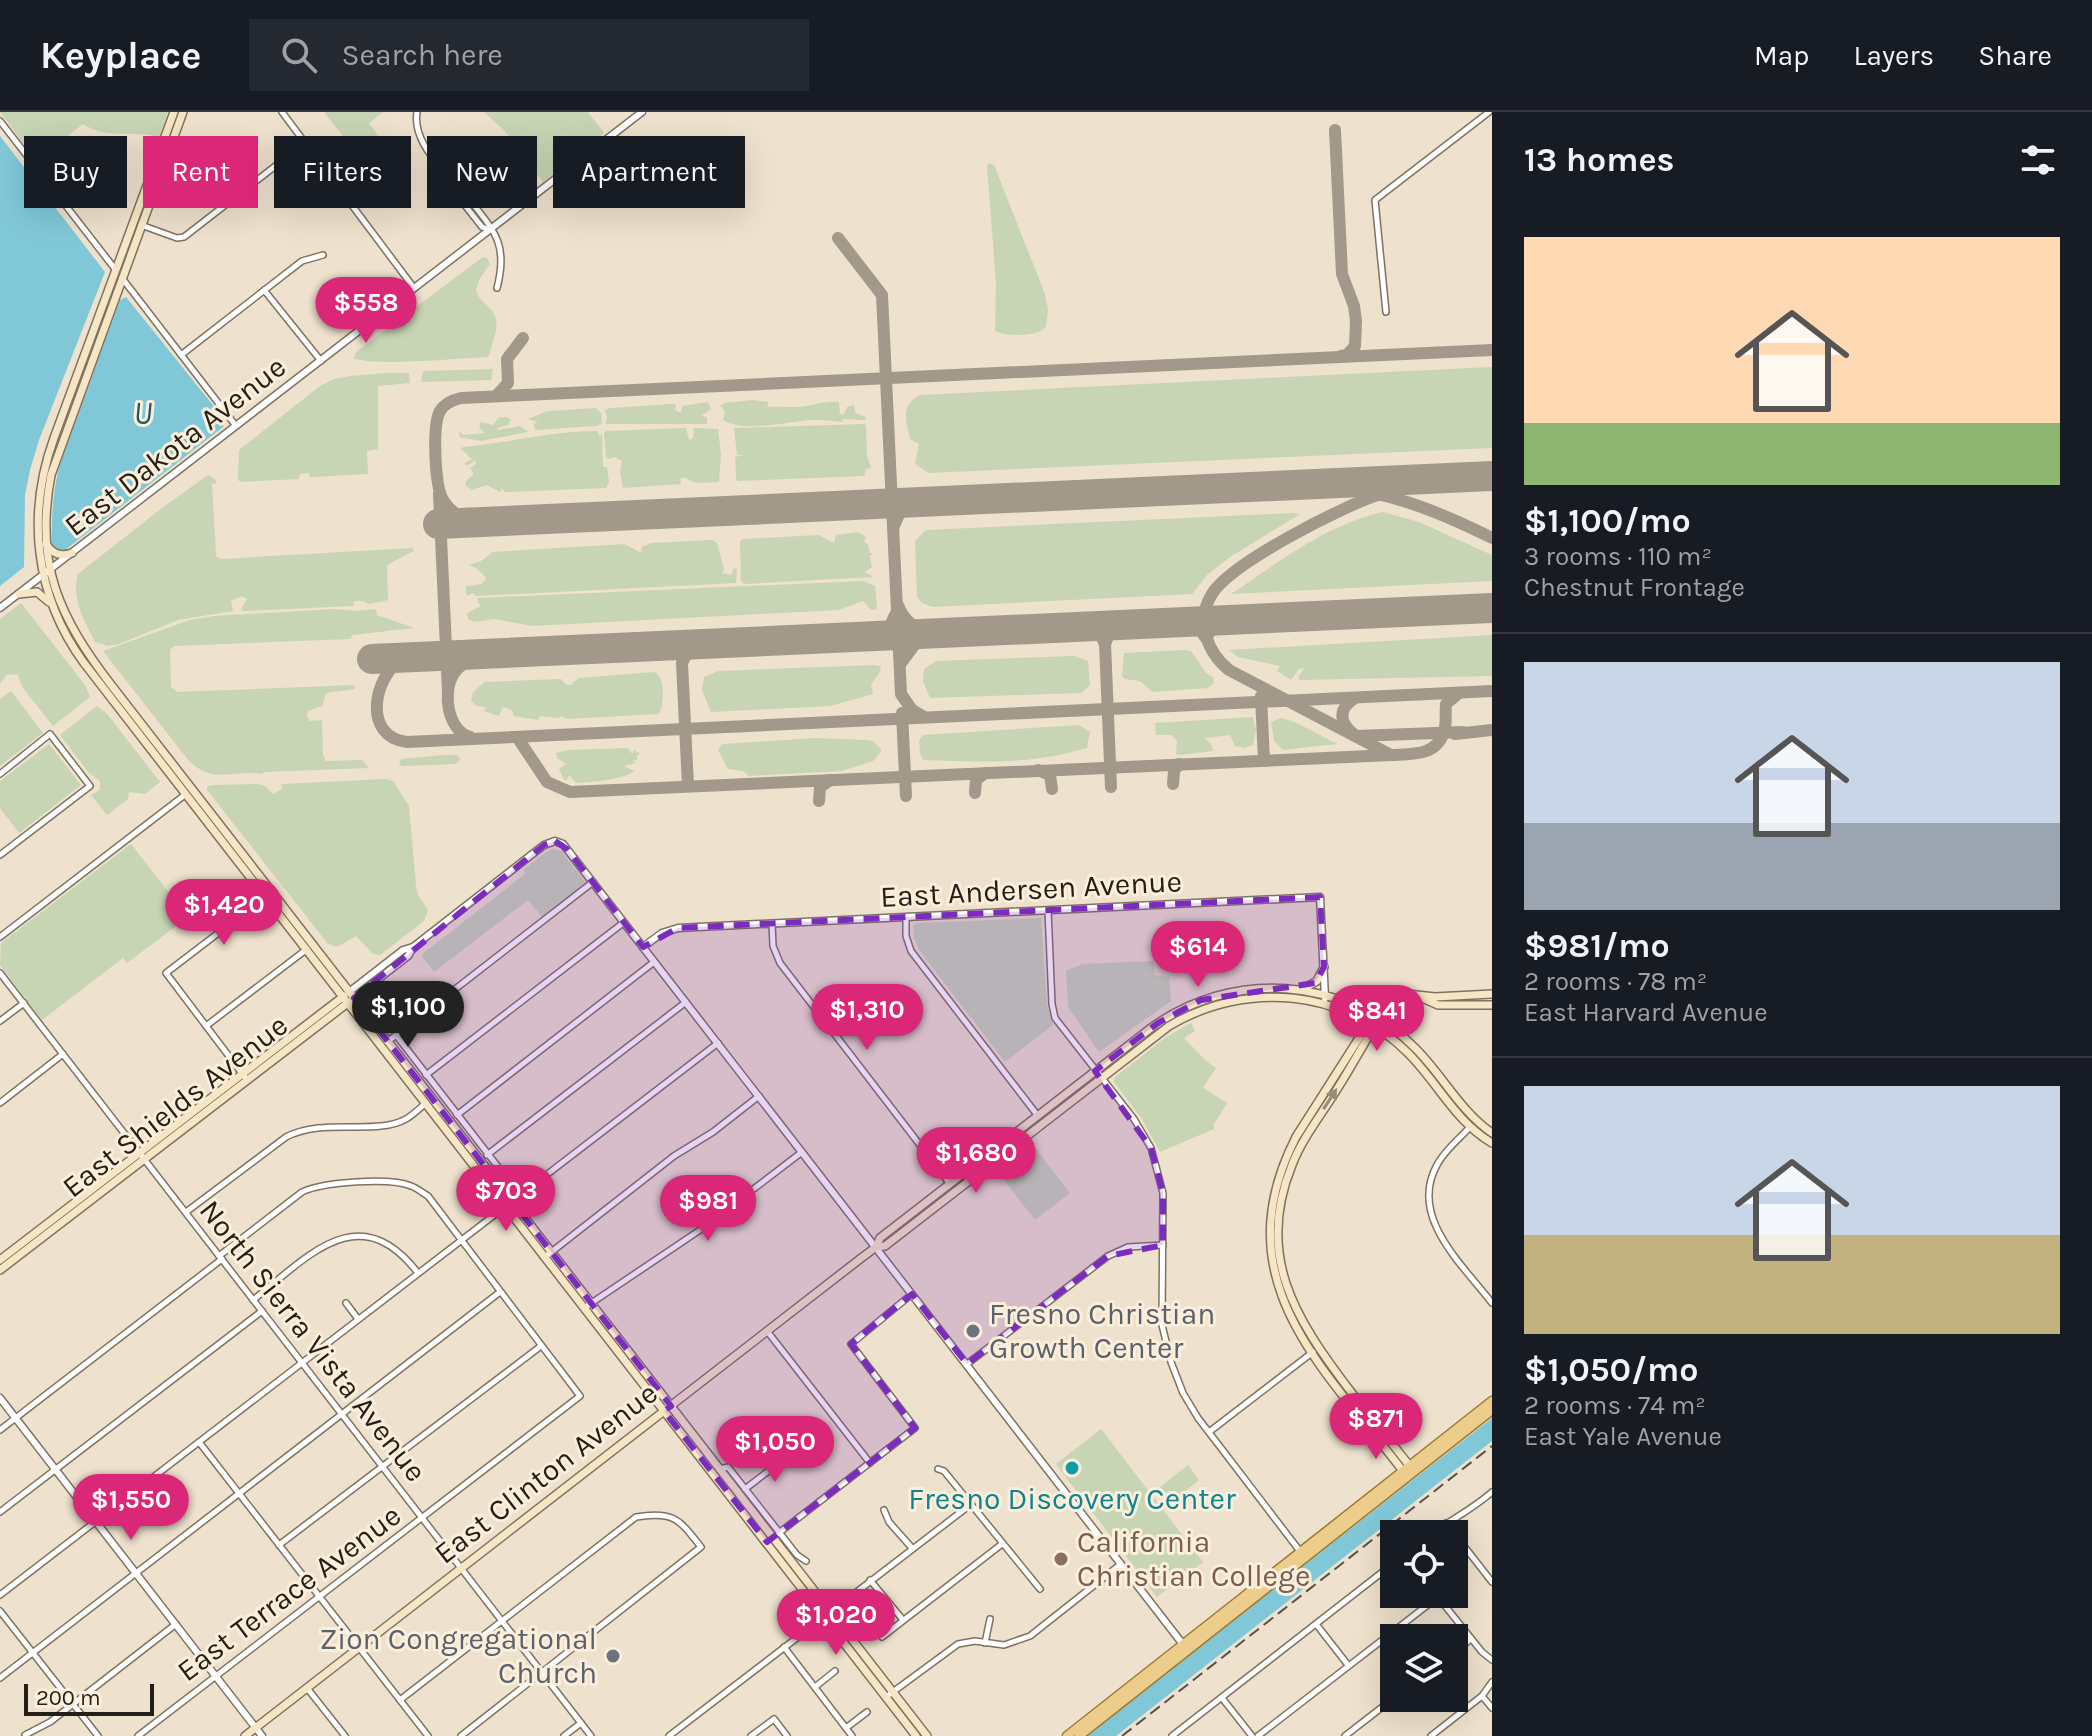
<!DOCTYPE html>
<meta charset="utf-8">
<style>
:root{--surface:#171b24;--page:#242831;--text:#f1f3f6;--muted:#9ea1a6;--line:#363941;--accent:#db2777}
body{margin:0;font-family:Karla,sans-serif;background:var(--page);color:var(--text);height:100vh;display:flex;flex-direction:column;font-size:30px;white-space:nowrap}
*{box-sizing:border-box;margin:0}
p{font-size:26px;color:var(--muted)}
.icon{flex:none;width:44px;height:44px;fill:none;stroke:currentColor;stroke-width:2;stroke-linecap:round;stroke-linejoin:round}
.map{position:relative;flex:1;overflow:hidden}
.sheet{display:flex;flex-direction:column;background:var(--surface);width:600px}
.sheet>*{flex:none}
.guide{position:absolute;left:24px;top:24px;width:760px;height:72px;display:flex;gap:16px}
.tools{position:absolute;left:1380px;top:1408px;display:grid;gap:16px}
.tools a{display:grid;place-items:center;width:88px;height:88px;border-radius:0px;background:var(--surface);box-shadow:0 8px 32px #0002;font-size:40px}
.scale{position:absolute;left:24px;bottom:20px;width:130px;box-sizing:border-box;padding-left:8px;border:4px solid #231e17;border-top:0;font-size:22px;line-height:28px;white-space:nowrap;color:#231e17;-webkit-text-stroke:6px #fbeeda;paint-order:stroke}
.price{position:absolute;translate:-50% -68px;padding:0 18px;border-radius:28px;background:var(--accent);color:#fff;font-size:26px;line-height:52px;filter:drop-shadow(0 2px 4px #0008)}
.price::after{content:'';position:absolute;left:50%;top:48px;width:24px;height:18px;margin-left:-12px;background:inherit;clip-path:polygon(0 0,100% 0,50% 100%)}
.price.current{background:#222;color:#fff}
ul{padding:0;list-style:none}
li{display:grid;align-content:center;gap:16px;height:424px;padding:0 32px}
li+li{border-top:2px solid var(--line)}
li span{display:grid;place-items:center;height:248px;border-radius:0px;color:#555}
li>.icon{margin-inline-start:auto}
span .icon{width:144px;height:144px;fill:#fffc;stroke-width:1}
li b{font-size:34px}
h2{display:flex;justify-content:space-between;align-items:center;height:96px;padding:0 32px;font-size:34px}
.tag{padding:0 28px;border-radius:0px;background:var(--surface);box-shadow:0 8px 32px #0002;font-size:28px;line-height:72px}
.tag.current{background:var(--accent);color:#fff}
header{display:flex;align-items:center;gap:48px;box-sizing:border-box;height:112px;padding:0 40px;background:var(--surface);border-bottom:2px solid var(--line)}
header strong{font-size:38px}
nav{display:flex;gap:44px;margin-inline-start:auto;font-size:28px}
.search{width:560px;height:72px;background:var(--page);display:flex;align-items:center;gap:20px;box-sizing:border-box;padding:0 28px;border-radius:0px;color:var(--muted);font-size:30px}
main{display:flex;flex:1;min-height:0}
.map>svg:first-child{display:block}
</style>
<header>
<strong>Keyplace</strong>
<div class="search"><svg class="icon" aria-label="search" viewBox="0 0 24 24"><circle cx="10" cy="10" r="6"/><path d="M15 15l6 6"/></svg>Search here</div>
<nav><a>Map</a><a>Layers</a><a>Share</a></nav>
</header>
<main>
<div class="map">
<svg width="1492" height="1624" viewBox="0 0 1492 1624">
<rect width="100%" height="100%" fill="#eee1cd"/>
<!-- green -->
<g fill="#c7d5b4">
<path d="M0 0H168L159 25C132 18 107 28 83 12L36 48Z"/>
<polygon points="324,0 383,0 369,11 391,42 370,59"/>
<polygon points="484,0 588,0 604,21 543,70 504,18"/>
<path d="M989 51 994 53 1045 182 1048 197 1046 215C1037 225 1008 225 995 219L996 172 987 54Z"/>
<path d="M483 145 487 146 490 152 480 166 476 178C479 188 485 191 492 199 503 214 491 229 490 242L487 245C462 246 370 255 354 246L356 240Z"/>
<path d="M1492 255V336L928 361 915 352 919 332 910 327C906 308 900 293 920 283Z"/>
<polygon points="493,257 491,268 421,270 423,259"/>
<polygon points="386,261 409,261 410,271 378,274 378,337 367,339 368,362 310,365 309,361 300,362 299,367 241,370 238,368 239,338 320,274 334,267 350,264"/>
<path d="M753 288 769 290 767 295C780 294 793 296 807 294 819 292 826 289 839 290L840 302H844L847 295 854 293 855 301 866 305 865 308 843 307 842 310C831 309 821 307 810 308 786 310 744 321 723 308L725 299 720 294 724 291Z"/>
<polygon points="708,290 711,297 701,304 707,305 707,312 605,312 607,306 605,298 610,296 671,292 676,293 675,298 681,301 682,294"/>
<polygon points="596,296 601,301 602,312 595,314 535,318 534,312 538,310 528,307 548,299"/>
<polygon points="499,305 507,305 511,308 508,313 497,316 498,318 520,314 528,320 481,329 460,325 459,319 463,323 485,321 479,315 481,310 493,313"/>
<polygon points="863,312 866,313 867,344 871,356 866,357 864,364 738,369 736,367 735,345 744,343 737,343 734,316"/>
<polygon points="686,316 689,328 693,326 694,316 718,317 721,343 719,370 696,371 683,365 680,367 681,372 623,376 620,359 622,349 615,345 608,347 606,344 604,321 606,319"/>
<path d="M597 319 600 325 602 321 603 355H607L609 370 606 376 505 380 502 376 500 380 487 373 472 378 465 373 466 369 474 362 470 356 476 352 475 349 466 354 465 351 472 347 461 337 463 335C510 331 549 319 597 319Z"/>
<path d="M208 363 216 368V372L212 371 216 444 221 447 413 436 414 439 387 453 388 488 369 492 363 489H354L353 494 243 499 241 497 247 487 242 484 231 489 233 499 178 508 119 532 108 534 95 530C84 507 71 488 78 462L162 396Z"/>
<path d="M1383 400 1419 410 1492 443V469L1231 482C1278 451 1327 412 1383 400Z"/>
<polygon points="1293,401 1300,402 1230,445 1207,463 1192,482 933,495 922,491 917,485 915,429 926,418"/>
<polygon points="858,420 866,425 864,430 868,433 870,441 873,441 870,444 872,455 865,460 874,465 872,465 744,472 741,469 740,429 743,427 819,423 834,431 836,423"/>
<polygon points="712,428 717,431 724,457 722,461 731,463 734,456 737,457 736,471 476,484 473,481 467,484 466,481 466,474 482,472 486,466 478,457 469,453 481,449 493,440 625,432 641,441 642,435 651,431"/>
<polygon points="863,469 875,474 877,497 871,498 863,489 838,498 532,514 494,507 474,510 468,507 467,501 481,494 477,489 478,486"/>
<polygon points="21,491 85,573 90,585 53,614 23,576 17,562 6,563 0,572 0,507"/>
<path d="M334 497 356 499 376 497 377 503 414 516 352 523 351 527 174 534 170 538 171 575 178 580 354 573 355 577 326 581 322 594 308 599 307 605 310 609 322 608 323 643 326 649 362 648 369 656 265 660 261 662C232 657 214 673 189 649L103 539 190 508 214 504Z"/>
<polygon points="1492,523 1492,564 1300,568 1298,566 1304,556 1299,557 1291,568 1277,559 1280,554 1238,545 1229,538"/>
<polygon points="1185,538 1191,539 1206,561 1214,566 1213,572 1207,576 1152,580 1140,569 1125,567 1122,564 1124,541"/>
<polygon points="1074,544 1088,549 1090,573 1081,581 930,586 923,569 924,557 936,549"/>
<polygon points="875,553 880,554 881,558 871,573 873,582 830,594 711,600 702,578 704,565 718,559"/>
<path d="M653 560 657 561C665 571 664 591 659 602L567 607 561 604 560 606 540 604 538 608 514 604 512 598 503 595 499 604 484 599 486 595 476 594 471 588 473 580 485 570 561 567 567 573H571L579 566Z"/>
<polygon points="11,579 43,621 0,654 0,587"/>
<polygon points="97,594 108,603 160,670 145,682 129,680 128,687 107,703 91,683 100,678 100,669 89,661 60,623"/>
<polygon points="1253,605 1256,618 1253,633 1244,636 1235,634 1230,623 1205,626 1212,634 1213,639 1179,643 1176,642 1177,629 1172,623 1156,623 1155,611"/>
<polygon points="1281,606 1297,611 1337,632 1283,638 1274,629 1271,610"/>
<path d="M1079 613 1090 620 1087 636C1031 653 981 650 923 648L920 642 919 628 923 623Z"/>
<polygon points="816,626 866,628 873,629 882,638 873,649 842,659 749,664 743,659 728,657 718,638 722,632"/>
<polygon points="49,632 81,673 19,721 0,696 0,669"/>
<path d="M628 636 632 642 634 638 640 642 637 643V648L632 649 636 651 623 654 635 659C622 668 592 670 576 671L569 663 567 668H564L559 657 566 652 557 646 556 641 568 638Z"/>
<polygon points="443,643 457,643 461,647 456,652 401,654 399,651 402,647"/>
<polygon points="386,667 393,669 409,694 416,774 418,783 428,798 424,809 380,843 373,842 356,824 337,835 328,832 207,678 207,675 213,673 258,672 265,674 273,682 282,677 281,672"/>
<polygon points="131,732 188,805 127,851 123,846 42,908 0,853 1,831"/>
<polygon points="555,737 561,739 586,771 542,805 528,788 434,860 421,843 525,762 523,758 549,738"/>
<polygon points="1041,806 1047,892 1053,913 1005,950 919,838 914,826 913,813 917,811"/>
<polygon points="1153,849 1155,863 1169,865 1171,889 1099,940 1068,895 1066,859 1082,852"/>
<polygon points="1191,911 1195,919 1184,926 1206,949 1216,956 1203,976 1227,991 1214,1012 1214,1017 1160,1040 1142,1007 1114,970 1114,966 1166,925"/>
<polygon points="1031,1031 1070,1081 1035,1108 996,1058"/>
<polygon points="1101,1317 1203,1450 1157,1485 1056,1352"/>
<polygon points="1188,1353 1199,1368 1171,1390 1160,1375"/>
</g>
<!-- water -->
<g fill="#80c8d8">
<polygon points="0,24 105,160 39,328 30,358 25,383 24,455 0,474"/>
<path d="M126 185 224 307 223 315 65 438 59 439 52 433C51 406 53 381 59 355L120 188Z"/>
<polygon points="1492,1306 1492,1329 1116,1624 1086,1624"/>
</g>
<g fill="none" stroke-linecap="round" stroke-linejoin="round">
<!-- taxiway -->
<g stroke="#a3998a" stroke-width="12">
<polyline points="1335,18 1342,162 1354,194 1356,209 1355,234 1347,243 1341,244"/>
<polyline points="838,126 882,183 901,582 912,598 924,605"/>
<polyline points="496,284 508,271 507,247 523,226"/>
<path d="M1321 372C1388 380 1432 396 1492 426"/>
<polyline points="439,382 448,579"/>
<path d="M470 410C459 405 448 398 442 386 435 371 432 313 440 299 445 291 452 288 461 286L1492 238"/>
<polyline points="894,414 900,400 917,390"/>
<path d="M898 493C904 509 917 519 934 522"/>
<polyline points="1187,510 1199,516 1205,525"/>
<polyline points="1086,514 1100,522 1105,532"/>
<polyline points="873,524 889,516 895,503"/>
<polyline points="1207,525 1213,514 1228,508"/>
<path d="M403 546C373 564 362 625 407 630L1492 579"/>
<polyline points="901,551 916,531 934,522"/>
<polyline points="1261,584 1264,649"/>
<path d="M1355 586C1336 598 1340 612 1356 624L1463 620"/>
<polyline points="902,601 906,684"/>
<polyline points="1455,622 1492,618"/>
<path d="M470 625C448 618 442 582 453 563 460 551 473 546 486 542"/>
<path d="M517 625 547 670 570 680 1392 643C1413 642 1436 644 1444 620 1447 611 1445 601 1446 592L1458 582"/>
<path d="M1389 642 1229 558C1207 540 1195 509 1212 482 1231 451 1343 394 1380 382 1401 374 1424 371 1446 367"/>
<polyline points="1038,658 1050,663 1052,677"/>
<polyline points="1173,672 1174,659 1179,652"/>
<polyline points="688,674 682,551 688,540 701,532"/>
<polyline points="1111,675 1105,532 1109,522 1124,513"/>
<polyline points="975,681 976,668 985,661"/>
<polyline points="819,689 820,675 830,668"/>
</g>
<!-- runway -->
<g stroke="#a3998a" stroke-width="30">
<polyline points="438,412 1492,364"/>
<polyline points="372,547 1492,496"/>
</g>
<defs>
<g id="minor">
<polyline points="282,0 414,176"/>
<path d="M417 0C412 31 444 57 460 82V87L482 115 490 118"/>
<polyline points="0,9 115,157"/>
<path d="M460 82 466 83C493 118 509 130 497 176"/>
<polyline points="141,113 177,126 184,125 305,31"/>
<polyline points="122,166 236,314"/>
<polyline points="264,178 321,249"/>
<polyline points="1386,200 1375,88 1489,0"/>
<polyline points="181,243 302,149 323,143"/>
<polyline points="0,662 50,622 90,674 0,743"/>
<polyline points="1048,798 1052,892 1055,906 1134,1007 1151,1036 1163,1081 1162,1213 1171,1250 1183,1281 1198,1306 1299,1438"/>
<polyline points="906,805 906,824 911,839 1038,1004"/>
<polyline points="772,811 773,834 780,851 950,1072"/>
<polyline points="0,825 186,682"/>
<polyline points="0,861 591,1624"/>
<polyline points="0,909 24,891"/>
<polyline points="206,914 307,837"/>
<polyline points="396,923 519,1082"/>
<polyline points="387,930 593,770"/>
<polyline points="426,963 623,811"/>
<polyline points="247,968 166,861 272,780"/>
<polyline points="0,991 63,942"/>
<polyline points="457,1003 654,850"/>
<path d="M1470 1015C1459 1027 1444 1039 1437 1053 1408 1105 1463 1153 1492 1191"/>
<polyline points="487,1043 686,890"/>
<path d="M186 1100 286 1025C324 1005 376 1024 406 1007 413 1003 420 996 426 991"/>
<polyline points="545,1145 674,1044 713,1020 759,984"/>
<path d="M253 1188C308 1145 359 1084 418 1161"/>
<polyline points="346,1191 358,1207"/>
<polyline points="584,1196 700,1118 802,1040"/>
<polyline points="767,1219 870,1351"/>
<polyline points="967,1252 1108,1144 1128,1135 1163,1133"/>
<polyline points="0,1318 222,1147"/>
<polyline points="1209,1320 1313,1240"/>
<polyline points="199,1330 428,1624"/>
<polyline points="720,1357 728,1355 797,1443 806,1449"/>
<polyline points="938,1357 944,1359 1040,1477"/>
<polyline points="745,1377 788,1344"/>
<polyline points="884,1398 889,1410 912,1436"/>
<polyline points="0,1400 262,1199"/>
<polyline points="1446,1411 1492,1470"/>
<path d="M1432 1422C1452 1407 1474 1396 1492 1380"/>
<polyline points="767,1430 915,1316 851,1232 912,1182"/>
<polyline points="279,1433 541,1234"/>
<polyline points="870,1468 903,1508"/>
<polyline points="0,1483 718,931"/>
<polyline points="0,1499 98,1624"/>
<polyline points="1316,1512 1348,1553"/>
<polyline points="882,1525 1002,1432"/>
<polyline points="985,1531 990,1507"/>
<polyline points="784,1535 852,1624"/>
<polyline points="1454,1540 1471,1527"/>
<polyline points="0,1566 500,1180"/>
<polyline points="815,1575 835,1559"/>
<polyline points="307,1576 345,1624"/>
<polyline points="1482,1584 1492,1596"/>
<polyline points="886,1585 958,1532 975,1529 1004,1533 1030,1524 1121,1452"/>
<polyline points="1222,1586 1252,1624"/>
<path d="M400 1588 636 1405C674 1399 679 1407 701 1435L461 1624"/>
<polyline points="846,1616 867,1600"/>
<polyline points="25,1623 50,1610 176,1512"/>
<path d="M138 1624 580 1284 428 1084C423 1081 417 1076 411 1074 390 1065 323 1070 302 1080L219 1144"/>
<polyline points="564,1624 581,1611"/>
<polyline points="669,1624 970,1393"/>
<polyline points="751,1624 774,1607 787,1624"/>
<polyline points="1172,1624 1394,1451"/>
<polyline points="1258,1624 1438,1485 1482,1540 1492,1548"/>
<polyline points="1345,1624 1394,1586"/>
<polyline points="1431,1624 1482,1584 1492,1570"/>
</g>
<g id="tertiary">
<polyline points="0,496 642,0"/>
<polyline points="643,835 662,821 678,816 1320,785 1325,886"/>
<polyline points="349,880 403,838 413,835 544,733 555,729 563,732 1185,1535"/>
<polyline points="354,886 408,844 413,835"/>
<polyline points="0,1286 262,1624"/>
</g>
<g id="secondary">
<path d="M174 0 54 326C26 403 35 484 84 551L916 1624"/>
<path d="M183 0 51 363C34 452 59 505 112 574L927 1624"/>
<path d="M46 432C53 442 60 445 72 441"/>
<polyline points="19,482 37,480 49,490"/>
<polyline points="1305,876 1317,869 1324,855"/>
<polyline points="1420,885 1438,893 1492,893"/>
<path d="M1376 912C1361 936 1348 961 1332 985 1318 1007 1301 1029 1292 1053 1255 1143 1295 1206 1348 1276 1369 1303 1391 1330 1412 1357"/>
<path d="M876 1135 885 1134 1169 914C1246 868 1344 877 1408 941 1438 971 1455 1009 1492 1031"/>
<polyline points="0,1148 344,884"/>
<polyline points="0,1158 349,890"/>
<path d="M1406 1363C1324 1255 1222 1170 1296 1025L1382 890 1398 881 1435 885 1492 882"/>
<path d="M245 1624 860 1147 876 1135 880 1126 1151 916C1232 857 1343 864 1414 935 1442 962 1459 998 1492 1021"/>
</g>
<g id="primary">
<polyline points="1067,1624 1492,1289"/>
<polyline points="1079,1624 1492,1298"/>
</g>
</defs>
<!-- minor casing -->
<use href="#minor" stroke="#7e7361" stroke-width="8"/>
<!-- tertiary casing -->
<use href="#tertiary" stroke="#7e7361" stroke-width="9"/>
<!-- secondary casing -->
<use href="#secondary" stroke="#7e7361" stroke-width="10"/>
<!-- primary casing -->
<use href="#primary" stroke="#9e7a30" stroke-width="11"/>
<!-- minor -->
<use href="#minor" stroke="#fff" stroke-width="5"/>
<!-- tertiary -->
<use href="#tertiary" stroke="#fff" stroke-width="6"/>
<!-- secondary -->
<use href="#secondary" stroke="#f6e6c5" stroke-width="7"/>
<!-- primary -->
<use href="#primary" stroke="#edcd8b" stroke-width="8"/>
<!-- rail -->
<polyline stroke="#585147" stroke-width="2" stroke-dasharray="12 6" stroke-linecap="butt" points="1122,1624 1492,1334"/>
</g>
<!-- one-way arrows -->
<defs><path id="oneway-solid" d="M-6-.8H1V-3.2L6.5 0L1 3.2V.8H-6Z" transform="scale(2)"/></defs>
<use fill="#978c77" href="#oneway-solid" transform="translate(1330 987) rotate(-57)"/>
<!-- marked area -->
<path fill="#7b2cbf" fill-opacity="0.2" stroke="#7b2cbf" stroke-width="6" stroke-dasharray="16 10" stroke-linejoin="round" d="M555 729 567 737 643 835 678 816 1320 785 1324 855 1315 871 1201 888 1158 911 1095 959 1151 1036 1163 1081V1133L1108 1144 967 1252 912 1182 851 1232 915 1316 767 1430 664 1299 671 1294 354 886 544 733Z"/>
<!-- markers -->
<g fill="#6b7280" stroke="#fbeeda" stroke-width="3">
<circle cx="973" cy="1219" r="8"/>
<circle cx="613" cy="1544" r="8"/>
</g>
<circle fill="#0f9aa8" stroke="#fbeeda" stroke-width="3" cx="1072" cy="1356" r="8"/>
<circle fill="#8d6e63" stroke="#fbeeda" stroke-width="3" cx="1061" cy="1447" r="8"/>
<g text-anchor="middle" stroke-width="6" stroke-linejoin="round" paint-order="stroke">
<!-- street labels -->
<g font-size="30" fill="#231e17" stroke="#fbeeda">
<text transform="translate(175 334) rotate(-38)" y="10">East Dakota Avenue</text>
<text transform="translate(1031 777) rotate(-3)" y="10">East Andersen Avenue</text>
<text transform="translate(175 994) rotate(-38)" y="10">East Shields Avenue</text>
<text transform="translate(313 1229) rotate(52)" y="10">North Sierra Vista Avenue</text>
<text transform="translate(546 1361) rotate(-38)" y="10">East Clinton Avenue</text>
<text transform="translate(289 1481) rotate(-37)" y="10">East Terrace Avenue</text>
</g>
<!-- worship labels -->
<g font-size="30" fill="#5b616d" stroke="#fbeeda" text-anchor="start">
<text x="989" y="1212">Fresno Christian<tspan x="989" dy="34">Growth Center</tspan></text>
<text x="597" y="1537" text-anchor="end">Zion Congregational<tspan x="597" dy="34">Church</tspan></text>
</g>
<!-- culture labels -->
<g font-size="30" fill="#0d838f" stroke="#fbeeda">
<text x="1072" y="1397">Fresno Discovery Center</text>
</g>
<!-- education labels -->
<g font-size="30" fill="#785e54" stroke="#fbeeda" text-anchor="start">
<text x="1077" y="1440">California<tspan x="1077" dy="34">Christian College</tspan></text>
</g>
<!-- water labels -->
<g font-size="32" font-style="italic" fill="#1a5763" stroke="#fbeeda">
<text x="143" y="312">U</text>
</g>
</g>
</svg>
<div class="tools">
<a><svg class="icon" aria-label="locate" viewBox="0 0 24 24"><circle cx="12" cy="12" r="6"/><path d="M12 2v4M12 18v4M2 12h4M18 12h4"/></svg></a>
<a><svg class="icon" aria-label="layers" viewBox="0 0 24 24"><path d="M12 4l9 5-9 5-9-5zM3 14l9 5 9-5"/></svg></a>
</div>
<div class="scale">200 m</div>
<b class="price" style="left:366px;top:233px">$558</b>
<b class="price" style="left:224px;top:835px">$1,420</b>
<b class="price" style="left:1198px;top:877px">$614</b>
<b class="price current" style="left:408px;top:937px">$1,100</b>
<b class="price" style="left:867px;top:940px">$1,310</b>
<b class="price" style="left:1377px;top:941px">$841</b>
<b class="price" style="left:976px;top:1083px">$1,680</b>
<b class="price" style="left:506px;top:1121px">$703</b>
<b class="price" style="left:708px;top:1131px">$981</b>
<b class="price" style="left:1376px;top:1349px">$871</b>
<b class="price" style="left:775px;top:1372px">$1,050</b>
<b class="price" style="left:131px;top:1430px">$1,550</b>
<b class="price" style="left:836px;top:1545px">$1,020</b>
<div class="guide">
<a class="tag">Buy</a>
<a class="tag current">Rent</a>
<a class="tag">Filters</a>
<a class="tag">New</a>
<a class="tag">Apartment</a>
</div>
</div>
<section class="sheet">
<h2>13 homes<svg class="icon" aria-label="filters" viewBox="0 0 24 24"><path d="M4 7h16M4 17h16"/><circle cx="9" cy="7" r="2"/><circle cx="15" cy="17" r="2"/></svg></h2>
<ul>
<li><span style="background:linear-gradient(#ffd9b3 75%,#8fb573 0)"><svg class="icon" aria-label="home" viewBox="0 0 24 24"><path d="M3 11l9-7 9 7M6 9v11h12V9"/></svg></span><div><b>$1,100/mo</b><p>3 rooms · 110 m²</p><p>Chestnut Frontage</p></div></li>
<li><span style="background:linear-gradient(#c9d6e8 65%,#9aa5b1 0)"><svg class="icon" aria-label="home" viewBox="0 0 24 24"><path d="M3 11l9-7 9 7M6 9v11h12V9"/></svg></span><div><b>$981/mo</b><p>2 rooms · 78 m²</p><p>East Harvard Avenue</p></div></li>
<li><span style="background:linear-gradient(#c9d6e8 60%,#c2b280 0)"><svg class="icon" aria-label="home" viewBox="0 0 24 24"><path d="M3 11l9-7 9 7M6 9v11h12V9"/></svg></span><div><b>$1,050/mo</b><p>2 rooms · 74 m²</p><p>East Yale Avenue</p></div></li>
</ul>
</section>
</main>
